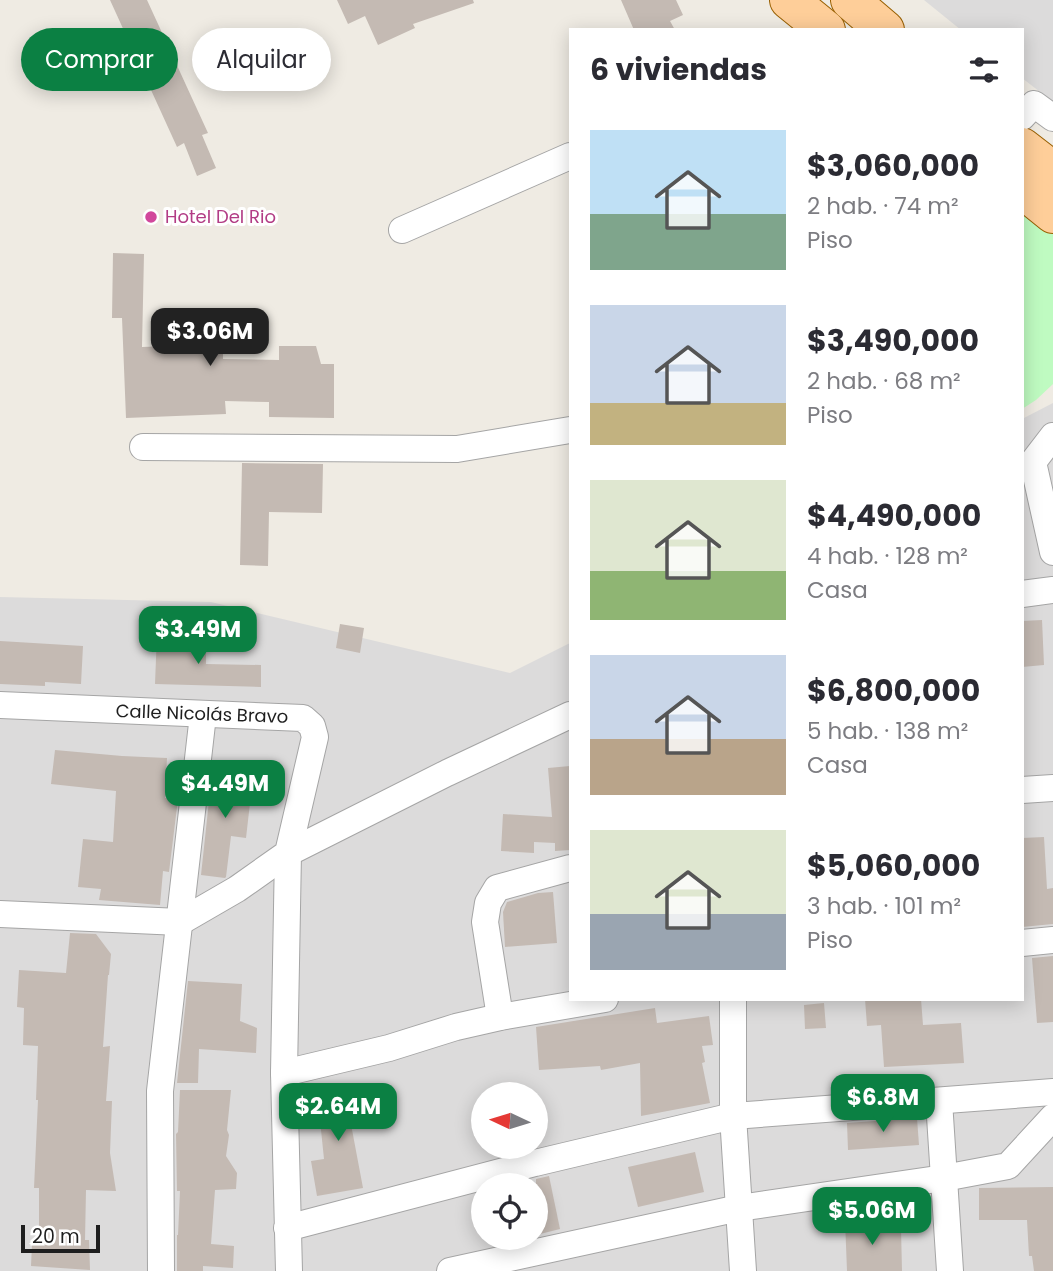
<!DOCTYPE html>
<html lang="es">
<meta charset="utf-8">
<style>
:root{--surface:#fff;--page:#f2f2f3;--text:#2b2b33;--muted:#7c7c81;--accent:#0b8043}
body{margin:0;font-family:Poppins,sans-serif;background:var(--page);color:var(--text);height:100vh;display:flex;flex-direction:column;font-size:26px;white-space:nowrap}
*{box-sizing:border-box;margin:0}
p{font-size:23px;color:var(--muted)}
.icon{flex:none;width:38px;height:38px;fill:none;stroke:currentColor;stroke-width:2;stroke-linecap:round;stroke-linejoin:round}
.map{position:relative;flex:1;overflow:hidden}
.panel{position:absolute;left:569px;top:28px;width:455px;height:973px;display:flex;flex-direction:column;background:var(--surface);border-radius:0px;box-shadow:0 4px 18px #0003}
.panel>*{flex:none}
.top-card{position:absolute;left:21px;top:28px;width:443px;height:63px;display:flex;gap:14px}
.needle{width:46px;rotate:274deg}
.fabs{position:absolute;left:471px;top:1082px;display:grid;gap:14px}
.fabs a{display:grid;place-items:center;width:77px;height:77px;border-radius:50%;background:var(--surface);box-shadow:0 4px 18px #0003;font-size:35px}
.scale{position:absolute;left:21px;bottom:18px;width:79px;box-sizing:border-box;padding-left:7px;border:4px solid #1e1e1e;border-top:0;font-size:19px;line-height:24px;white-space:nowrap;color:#1e1e1e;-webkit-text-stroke:5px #fff;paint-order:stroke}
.price{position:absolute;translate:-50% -60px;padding:0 16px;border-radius:14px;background:var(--accent);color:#fff;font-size:23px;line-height:46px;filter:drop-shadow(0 2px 4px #0008)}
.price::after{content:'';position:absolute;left:50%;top:42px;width:21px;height:16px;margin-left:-10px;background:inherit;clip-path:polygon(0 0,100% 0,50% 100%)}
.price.on{background:#222;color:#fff}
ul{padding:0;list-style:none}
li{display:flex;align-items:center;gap:21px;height:175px;padding:0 21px}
li span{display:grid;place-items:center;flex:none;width:196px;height:140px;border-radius:0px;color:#555}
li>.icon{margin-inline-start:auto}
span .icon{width:84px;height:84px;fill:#fffc;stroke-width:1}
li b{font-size:30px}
h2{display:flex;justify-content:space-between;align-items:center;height:84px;padding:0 21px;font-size:30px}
.tag{padding:0 24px;border-radius:32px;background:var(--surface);box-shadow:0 4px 18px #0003;font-size:24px;line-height:63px}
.tag.on{background:var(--accent);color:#fff}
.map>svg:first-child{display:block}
</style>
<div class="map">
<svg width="1053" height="1271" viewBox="0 0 1053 1271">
<rect width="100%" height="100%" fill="#efebe3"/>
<!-- residential -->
<g fill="#dcdbdb" fill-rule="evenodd">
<polygon points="924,0 1053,0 1053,102 1022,78 1022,30 961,30"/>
<path d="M1053 403V1271H0V597L211 602 510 673 570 643V999H1022V419ZM483 1094H536V1146H483ZM483 1185H536V1237H483Z"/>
</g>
<!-- park -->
<polygon fill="#bffbc1" points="1022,200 1053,227 1053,384 1036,400 1022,409"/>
<!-- building -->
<g fill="#c4bab3">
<polygon points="110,0 147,0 208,133 202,135 216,168 197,176 184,143 177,147"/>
<polygon points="337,0 473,0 474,3 413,24 415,28 378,45 365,16 348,24"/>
<polygon points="621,0 676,0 683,15 670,21 675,30 634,30"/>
<polygon points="113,253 144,254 142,347 223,344 223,359 279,360 279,346 316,346 321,364 334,364 334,418 269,417 269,402 225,401 226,414 126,418 122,318 112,318"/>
<polygon points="242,463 323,464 322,513 269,512 268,566 240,565"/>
<polygon points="1042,620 1044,665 1022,667 1022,621"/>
<polygon points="340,624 364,628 360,653 336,648"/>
<polygon points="157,633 198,635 197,652 206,653 206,664 261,665 261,687 155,684"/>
<polygon points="0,641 83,646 81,684 45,682 45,686 0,684"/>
<polygon points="55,750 122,756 167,758 165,798 178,799 169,872 163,871 160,905 99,900 101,889 78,887 83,839 113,842 116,791 51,784"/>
<polygon points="570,766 570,850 555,851 555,843 534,842 534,853 501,851 503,814 552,817 548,768"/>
<polygon points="212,773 253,777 246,838 231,836 226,877 225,878 201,875"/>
<polygon points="1044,837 1047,889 1053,888 1053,924 1022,927 1022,838"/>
<polygon points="553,892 557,943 505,947 503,912 507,902 538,893"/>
<polygon points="70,933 96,934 111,954 109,975 108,975 103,1047 110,1046 106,1101 112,1101 110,1153 116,1191 86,1190 85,1240 89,1240 90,1270 31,1266 32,1244 39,1244 39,1188 34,1188 38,1100 36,1100 38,1046 23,1045 24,1008 17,1007 19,970 66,973"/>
<polygon points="1053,956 1053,1022 1037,1023 1032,958"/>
<polygon points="188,981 242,984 240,1021 257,1028 256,1053 199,1049 198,1083 177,1083"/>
<polygon points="865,999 921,999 923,1025 961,1023 964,1063 884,1067 881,1025 867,1026"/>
<polygon points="824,1003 826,1028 805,1029 804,1005"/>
<polygon points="655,1008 657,1023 709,1016 713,1045 702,1046 705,1062 702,1063 710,1103 641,1116 640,1063 601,1070 600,1066 539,1070 536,1027"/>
<polygon points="180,1090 231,1090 227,1130 229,1135 226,1156 237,1173 236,1189 215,1190 211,1244 234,1246 233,1268 203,1266 203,1271 177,1271 177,1235 178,1235 180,1191 177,1191 176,1134 178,1132"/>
<polygon points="317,1091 361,1091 363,1118 350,1119 363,1188 317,1196 311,1161 324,1159"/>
<polygon points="917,1118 919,1145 848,1150 847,1123"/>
<polygon points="695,1152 704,1192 638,1207 628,1167"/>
<polygon points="549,1176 560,1229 536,1235 536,1179"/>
<polygon points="1053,1187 1053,1271 1034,1271 1032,1256 1029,1256 1027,1220 979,1220 979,1188"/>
<polygon points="871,1219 871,1229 901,1228 902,1271 847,1271 845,1220"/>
</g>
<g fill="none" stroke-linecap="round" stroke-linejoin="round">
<defs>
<g id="minor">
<polyline points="1022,117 1034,104 1053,118"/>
<polyline points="402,230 570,156"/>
<polyline points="1053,436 1033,462 1053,552"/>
<polyline points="143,447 457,449 570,430"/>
<polyline points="1022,594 1053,590"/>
<polyline points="0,705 303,718 312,726 315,737 288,853 237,889 180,922 0,914"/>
<polyline points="1022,790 1053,788"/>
<polyline points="1022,943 1053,940"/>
<polyline points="733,999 733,1116 743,1271"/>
<polyline points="500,1017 485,922 488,903 497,888 570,868"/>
<polyline points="284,1073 389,1048 456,1027 500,1017 605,999"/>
<polyline points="939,1101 950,1271"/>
<polyline points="287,1228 535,1163 733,1116 1053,1092"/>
<polyline points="161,1271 160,1091 203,715"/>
<polyline points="289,1271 284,1073 288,853 447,773 570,715"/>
<polyline points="450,1271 739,1208 944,1178 1008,1166 1053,1117"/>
</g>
<g id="primary">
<polyline points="789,0 826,30"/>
<polyline points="850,0 885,30"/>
<polyline points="1022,147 1053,171"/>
<polyline points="1022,189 1053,214"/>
</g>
</defs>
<!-- minor casing -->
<use href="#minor" stroke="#a5a5a5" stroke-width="28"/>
<!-- primary casing -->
<use href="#primary" stroke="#985f00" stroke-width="40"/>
<!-- minor -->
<use href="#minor" stroke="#fff" stroke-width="26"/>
<!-- primary -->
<use href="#primary" stroke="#fece99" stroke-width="38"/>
</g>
<!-- markers -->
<circle fill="#d1479c" stroke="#fff" stroke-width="2.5" cx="151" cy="217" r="7"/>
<g text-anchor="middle" stroke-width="6" stroke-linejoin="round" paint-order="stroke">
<!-- hotel labels -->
<g font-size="18" fill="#b23c85" stroke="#fff" text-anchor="start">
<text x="165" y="223">Hotel Del Rio</text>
</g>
<!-- street labels -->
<g font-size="18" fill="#1e1e1e" stroke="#fff">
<text transform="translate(202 714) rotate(2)" y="6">Calle Nicolás Bravo</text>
</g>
</g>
</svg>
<div class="fabs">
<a><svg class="needle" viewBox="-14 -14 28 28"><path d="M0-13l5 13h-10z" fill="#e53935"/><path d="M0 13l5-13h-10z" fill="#7c7c81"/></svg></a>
<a><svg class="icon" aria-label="locate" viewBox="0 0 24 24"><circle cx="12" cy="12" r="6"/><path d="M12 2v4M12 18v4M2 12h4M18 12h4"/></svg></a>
</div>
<div class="scale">20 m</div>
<b class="price on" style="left:210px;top:368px">$3.06M</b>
<b class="price" style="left:198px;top:666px">$3.49M</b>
<b class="price" style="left:225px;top:820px">$4.49M</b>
<b class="price" style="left:883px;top:1134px">$6.8M</b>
<b class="price" style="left:338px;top:1143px">$2.64M</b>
<b class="price" style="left:872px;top:1247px">$5.06M</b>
<div class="top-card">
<a class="tag on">Comprar</a>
<a class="tag">Alquilar</a>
</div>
<section class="panel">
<h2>6 viviendas<svg class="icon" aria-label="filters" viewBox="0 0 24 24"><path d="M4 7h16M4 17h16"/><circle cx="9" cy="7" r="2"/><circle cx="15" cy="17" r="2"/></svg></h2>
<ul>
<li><span style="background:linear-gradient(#bfe0f5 60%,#7fa58c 0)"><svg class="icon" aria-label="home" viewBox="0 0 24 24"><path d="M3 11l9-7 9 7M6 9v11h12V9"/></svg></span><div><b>$3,060,000</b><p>2 hab. · 74 m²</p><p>Piso</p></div></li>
<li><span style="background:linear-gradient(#c9d6e8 70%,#c2b280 0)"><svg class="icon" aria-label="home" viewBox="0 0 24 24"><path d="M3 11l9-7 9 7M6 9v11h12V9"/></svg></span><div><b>$3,490,000</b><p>2 hab. · 68 m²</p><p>Piso</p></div></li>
<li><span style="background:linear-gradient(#dfe7d0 65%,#8fb573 0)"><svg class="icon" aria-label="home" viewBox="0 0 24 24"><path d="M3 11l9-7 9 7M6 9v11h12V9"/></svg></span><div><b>$4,490,000</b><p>4 hab. · 128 m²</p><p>Casa</p></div></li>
<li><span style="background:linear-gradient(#c9d6e8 60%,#b9a48a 0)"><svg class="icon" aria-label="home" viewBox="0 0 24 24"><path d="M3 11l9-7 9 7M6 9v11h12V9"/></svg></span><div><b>$6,800,000</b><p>5 hab. · 138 m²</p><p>Casa</p></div></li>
<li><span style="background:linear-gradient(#dfe7d0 60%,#9aa5b1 0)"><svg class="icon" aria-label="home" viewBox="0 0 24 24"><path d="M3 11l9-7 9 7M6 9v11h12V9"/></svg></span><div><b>$5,060,000</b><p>3 hab. · 101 m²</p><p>Piso</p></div></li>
</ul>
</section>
</div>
